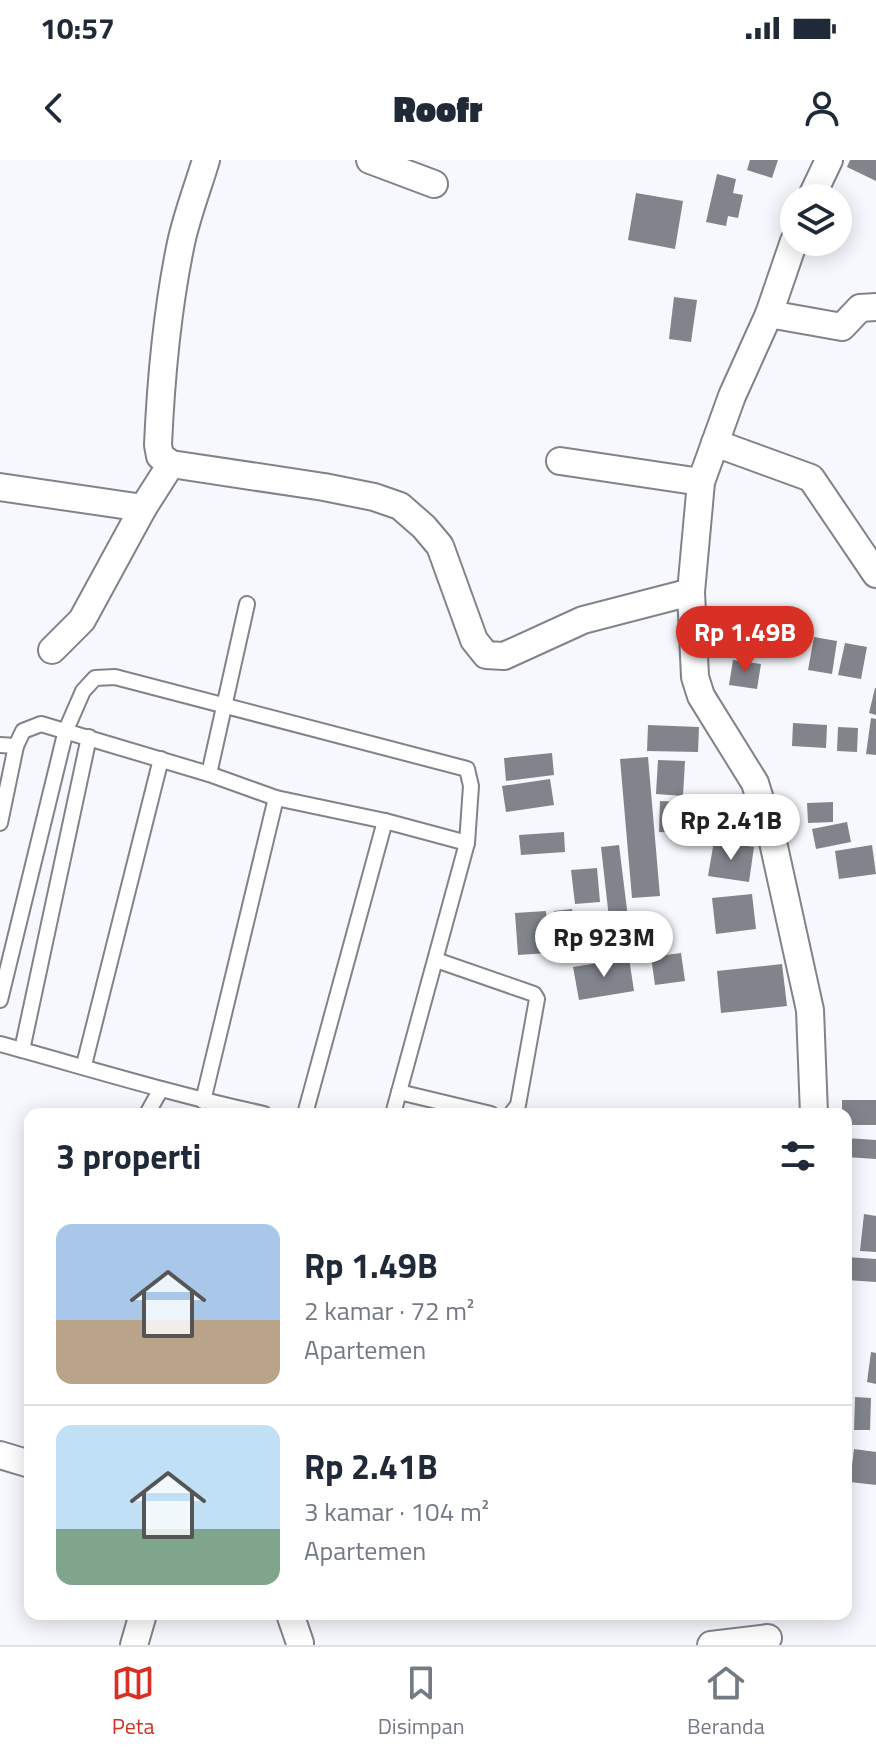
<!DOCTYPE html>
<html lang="id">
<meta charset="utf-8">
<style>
:root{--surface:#fff;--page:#f6f6f7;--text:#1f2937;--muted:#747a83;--line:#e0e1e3;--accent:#d93025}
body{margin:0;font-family:"Titillium Web",sans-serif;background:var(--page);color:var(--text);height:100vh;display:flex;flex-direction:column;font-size:30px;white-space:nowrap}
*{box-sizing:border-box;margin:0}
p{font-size:26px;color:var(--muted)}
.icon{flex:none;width:44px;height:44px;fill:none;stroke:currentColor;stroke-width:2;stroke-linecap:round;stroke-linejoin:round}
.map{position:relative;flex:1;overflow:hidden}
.drawer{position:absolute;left:24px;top:948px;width:828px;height:512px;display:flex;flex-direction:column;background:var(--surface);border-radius:16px;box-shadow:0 4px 20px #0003}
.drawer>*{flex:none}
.fabs{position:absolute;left:780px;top:24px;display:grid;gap:16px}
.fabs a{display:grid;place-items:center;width:72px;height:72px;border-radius:50%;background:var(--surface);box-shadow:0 4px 20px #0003;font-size:40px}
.price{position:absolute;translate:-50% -68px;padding:0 18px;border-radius:28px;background:#fff;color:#222;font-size:26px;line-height:52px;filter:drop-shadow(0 2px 4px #0008)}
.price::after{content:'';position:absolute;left:50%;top:48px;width:24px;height:18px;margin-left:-12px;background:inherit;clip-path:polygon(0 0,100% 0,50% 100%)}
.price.active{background:var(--accent);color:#fff}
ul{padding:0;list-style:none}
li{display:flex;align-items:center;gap:24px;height:200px;padding:0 32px}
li+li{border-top:2px solid var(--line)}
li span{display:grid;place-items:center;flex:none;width:224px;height:160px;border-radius:16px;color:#555}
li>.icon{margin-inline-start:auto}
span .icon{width:96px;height:96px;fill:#fffc;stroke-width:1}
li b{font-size:34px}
h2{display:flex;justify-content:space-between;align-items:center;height:96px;padding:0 32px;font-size:34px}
.status{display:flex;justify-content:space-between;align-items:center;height:56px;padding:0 40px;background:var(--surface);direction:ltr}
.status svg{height:22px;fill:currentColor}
header{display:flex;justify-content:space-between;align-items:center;height:104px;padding:0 32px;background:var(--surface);font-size:36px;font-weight:800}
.dock{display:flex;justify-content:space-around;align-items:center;height:112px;border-top:2px solid var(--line);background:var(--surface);font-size:22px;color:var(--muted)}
.dock a{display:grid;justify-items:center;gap:4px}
.dock .active{color:var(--accent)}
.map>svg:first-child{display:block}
</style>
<div class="status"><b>10:57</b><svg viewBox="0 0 49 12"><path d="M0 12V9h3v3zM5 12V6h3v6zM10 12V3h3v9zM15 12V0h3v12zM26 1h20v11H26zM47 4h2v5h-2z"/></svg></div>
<header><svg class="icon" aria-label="back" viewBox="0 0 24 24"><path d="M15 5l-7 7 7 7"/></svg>Roofr<svg class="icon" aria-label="person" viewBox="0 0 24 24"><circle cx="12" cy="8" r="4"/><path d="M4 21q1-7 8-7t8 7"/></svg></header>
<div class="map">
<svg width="876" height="1485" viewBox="0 0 876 1485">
<rect width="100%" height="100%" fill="#f7f8fd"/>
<!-- building -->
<g fill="#82848c">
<polygon points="750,0 778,0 772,18 747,10"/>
<polygon points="850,0 876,0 876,21 847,7"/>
<polygon points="717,14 736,19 733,33 743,35 738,58 728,56 726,66 706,62"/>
<polygon points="636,33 683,41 675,89 628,80"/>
<polygon points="674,137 697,140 691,182 669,179"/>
<polygon points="814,477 837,481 832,514 808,510"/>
<polygon points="845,483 867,487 861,519 838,515"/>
<polygon points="733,500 761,504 757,529 729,525"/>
<polygon points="875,528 876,528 876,555 869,553"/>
<polygon points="871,558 876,559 876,595 866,594"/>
<polygon points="793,563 827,565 826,588 792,586"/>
<polygon points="648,565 699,567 698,592 647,591"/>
<polygon points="838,567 858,568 857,592 837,591"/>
<polygon points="552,593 554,615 506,621 504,598"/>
<polygon points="648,597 660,736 632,738 620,599"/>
<polygon points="658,600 685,601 683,636 656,634"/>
<polygon points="550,619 554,645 506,652 502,626"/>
<polygon points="660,641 709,643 709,674 659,672"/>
<polygon points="833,642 833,662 808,663 807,643"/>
<polygon points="723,654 763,656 762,679 722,677"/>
<polygon points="847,662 851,682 816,689 812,669"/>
<polygon points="564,672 565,692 521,695 519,675"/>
<polygon points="714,681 754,687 749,722 708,716"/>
<polygon points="619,685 630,774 611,776 601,687"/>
<polygon points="872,685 876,714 839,719 835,691"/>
<polygon points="597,708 600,742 575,744 571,710"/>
<polygon points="752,734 756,769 716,774 712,738"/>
<polygon points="572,749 576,779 558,781 554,751"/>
<polygon points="546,751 549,793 518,795 515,753"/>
<polygon points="681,793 685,821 655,825 651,797"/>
<polygon points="629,798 634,831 579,840 573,807"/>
<polygon points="782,804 787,846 721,853 717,811"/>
<polygon points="842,940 876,940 876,965 846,965 846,954 842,954"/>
<polygon points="846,978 876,980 876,999 846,997"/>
<polygon points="864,1054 876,1056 876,1092 860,1091"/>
<polygon points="846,1097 876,1099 876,1122 846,1120"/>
<polygon points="871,1192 876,1193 876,1224 867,1222"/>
<polygon points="855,1237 871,1238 870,1270 854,1270"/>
<polygon points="854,1289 876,1292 876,1325 850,1322"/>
</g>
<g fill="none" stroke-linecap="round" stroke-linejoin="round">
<defs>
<g id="lane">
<polyline points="0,585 16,586 23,571 41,564 209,614 276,638 385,661 467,683 393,954"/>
<polyline points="209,614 247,444"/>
<polyline points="0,663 16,586"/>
<polyline points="436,800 534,834 537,839 518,945 511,954"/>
<polyline points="0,840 66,570 83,531 95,518 115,517 467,609 471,626 467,683"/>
<path d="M0 884C88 908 175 935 264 954"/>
<polyline points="22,890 89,577"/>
<polyline points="84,905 161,599"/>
<polyline points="399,932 491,954"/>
<polyline points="203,941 276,638"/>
<polyline points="147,954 161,929"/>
<polyline points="305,954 385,661"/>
</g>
<g id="street">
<path d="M206 0C198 27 187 55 181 83 167 150 161 217 158 285L160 296 171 304 324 327 374 337 400 346 424 367 440 386 474 480 486 495 504 496 583 460 691 432"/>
<polyline points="370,0 434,24"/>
<polyline points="811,38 829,0"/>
<polyline points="794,81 769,154 732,236 701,322 691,432 695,517 701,536 755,623 773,682 810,850 814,954"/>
<polyline points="769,154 842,167 860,148 876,147"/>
<polyline points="715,283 811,318 876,414"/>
<polyline points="560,301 701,322"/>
<polyline points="0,327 143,348"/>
<polyline points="52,490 82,460 143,348 171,304"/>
<polyline points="0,1295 30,1304"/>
<polyline points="290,1454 300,1483"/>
<polyline points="134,1485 143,1454"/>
<polyline points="711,1485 768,1478"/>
</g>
</defs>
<!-- lane casing -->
<use href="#lane" stroke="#81838b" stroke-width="18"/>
<!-- street casing -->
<use href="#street" stroke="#81838b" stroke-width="30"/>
<!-- lane -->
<use href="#lane" stroke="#fff" stroke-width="14"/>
<!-- street -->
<use href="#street" stroke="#fff" stroke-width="26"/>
</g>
</svg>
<div class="fabs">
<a><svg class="icon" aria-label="layers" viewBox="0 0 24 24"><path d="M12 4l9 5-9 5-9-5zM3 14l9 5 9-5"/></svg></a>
</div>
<b class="price active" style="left:745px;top:514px">Rp 1.49B</b>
<b class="price" style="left:731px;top:702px">Rp 2.41B</b>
<b class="price" style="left:604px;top:819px">Rp 923M</b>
<section class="drawer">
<h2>3 properti<svg class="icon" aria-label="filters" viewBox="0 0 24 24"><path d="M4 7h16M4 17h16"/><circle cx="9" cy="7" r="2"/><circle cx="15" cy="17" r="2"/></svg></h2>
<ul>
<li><span style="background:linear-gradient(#a9c7e8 60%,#b9a48a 0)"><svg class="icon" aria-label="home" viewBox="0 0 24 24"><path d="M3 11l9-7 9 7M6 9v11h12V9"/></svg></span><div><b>Rp 1.49B</b><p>2 kamar · 72 m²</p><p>Apartemen</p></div></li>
<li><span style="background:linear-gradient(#bfe0f5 65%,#7fa58c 0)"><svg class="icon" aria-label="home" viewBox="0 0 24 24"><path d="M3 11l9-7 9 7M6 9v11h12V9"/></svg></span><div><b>Rp 2.41B</b><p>3 kamar · 104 m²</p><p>Apartemen</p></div></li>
</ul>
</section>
</div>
<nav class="dock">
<a class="active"><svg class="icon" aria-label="map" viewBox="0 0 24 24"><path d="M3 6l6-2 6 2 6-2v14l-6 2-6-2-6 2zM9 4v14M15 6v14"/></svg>Peta</a>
<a><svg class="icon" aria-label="saved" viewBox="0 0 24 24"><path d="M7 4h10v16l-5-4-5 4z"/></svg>Disimpan</a>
<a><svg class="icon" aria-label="home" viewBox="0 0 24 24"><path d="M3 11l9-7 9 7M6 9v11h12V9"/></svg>Beranda</a>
</nav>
